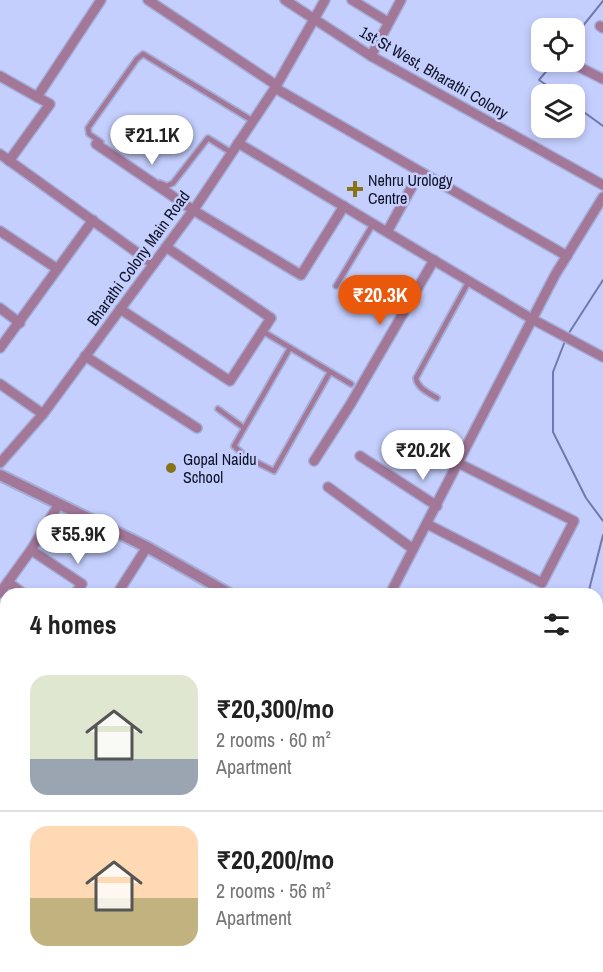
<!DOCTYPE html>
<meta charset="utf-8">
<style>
:root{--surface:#fff;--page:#f2f2f2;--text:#222;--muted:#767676;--line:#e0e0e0;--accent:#ea580c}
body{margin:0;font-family:"Archivo Narrow",sans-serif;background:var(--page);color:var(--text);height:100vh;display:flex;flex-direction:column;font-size:22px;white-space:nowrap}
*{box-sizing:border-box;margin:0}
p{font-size:20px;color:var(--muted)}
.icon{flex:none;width:33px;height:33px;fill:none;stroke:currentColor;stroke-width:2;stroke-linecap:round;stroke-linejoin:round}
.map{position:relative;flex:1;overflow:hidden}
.side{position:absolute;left:0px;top:588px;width:603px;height:384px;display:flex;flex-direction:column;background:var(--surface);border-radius:18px 18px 0 0;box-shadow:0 3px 9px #0003}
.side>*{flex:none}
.controls{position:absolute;left:531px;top:18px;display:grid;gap:12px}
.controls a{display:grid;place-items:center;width:54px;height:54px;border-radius:12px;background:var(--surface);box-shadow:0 3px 9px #0003;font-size:30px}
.price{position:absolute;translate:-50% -51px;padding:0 14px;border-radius:21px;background:#fff;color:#222;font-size:20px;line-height:39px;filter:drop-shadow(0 2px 3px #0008)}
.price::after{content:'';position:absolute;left:50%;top:36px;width:18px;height:14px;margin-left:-9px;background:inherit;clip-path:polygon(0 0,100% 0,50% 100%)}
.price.on{background:var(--accent);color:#fff}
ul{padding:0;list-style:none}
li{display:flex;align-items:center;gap:18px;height:150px;padding:0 30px}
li+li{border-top:2px solid var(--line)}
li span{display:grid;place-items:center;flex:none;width:168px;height:120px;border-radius:18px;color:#555}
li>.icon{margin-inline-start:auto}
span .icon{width:72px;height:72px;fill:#fffc;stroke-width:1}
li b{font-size:26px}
h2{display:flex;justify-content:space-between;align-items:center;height:72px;padding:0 30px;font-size:26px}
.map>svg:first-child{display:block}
</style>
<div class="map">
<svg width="603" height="972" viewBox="0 0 603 972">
<rect width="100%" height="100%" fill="#c5cffe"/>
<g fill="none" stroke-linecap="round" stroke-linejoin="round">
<!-- stream -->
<g stroke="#6e79ae" stroke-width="2">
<polyline points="574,37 603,1"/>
<polyline points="554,62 539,80 560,94"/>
<polyline points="574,105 603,126"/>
<polyline points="567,336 603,280"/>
<polyline points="565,341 553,372 553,432 586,498 603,521"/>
<polyline points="588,594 603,535"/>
<polyline points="542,972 543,966"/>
</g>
<defs>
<g id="service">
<polyline points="101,142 89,134 88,128 137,59 143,54 253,121"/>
<polyline points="160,183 167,186 173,183 208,138 232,153"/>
<polyline points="336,286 373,224"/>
<polyline points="262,331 351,384"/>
<polyline points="290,348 234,446 246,457 274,471 330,372"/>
<path d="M437 398C429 393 417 388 416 378L469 281"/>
<polyline points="218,409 244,428"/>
</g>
<g id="minor">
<polyline points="148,0 276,85"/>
<polyline points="285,0 371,56 603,185"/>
<polyline points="352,0 388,22"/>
<polyline points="600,26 603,28"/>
<polyline points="371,56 401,0"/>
<polyline points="575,65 603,79"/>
<polyline points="0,76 37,97 101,0"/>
<polyline points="275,88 567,256"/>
<polyline points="238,143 532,319 603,357"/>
<polyline points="96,144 193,210 301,275 344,206"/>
<polyline points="0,154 153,264"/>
<polyline points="9,161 50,104 37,97"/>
<polyline points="0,231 56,268"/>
<polyline points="387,232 420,172"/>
<polyline points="0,308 20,323"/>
<polyline points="120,309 230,381 271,318 166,247"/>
<polyline points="0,348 93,220"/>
<polyline points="85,356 197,428"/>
<polyline points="0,384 43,414"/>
<polyline points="360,456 437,506"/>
<polyline points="314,461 350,405 434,260"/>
<polyline points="0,463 43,414 197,205 275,88 325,0"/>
<polyline points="328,487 413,549"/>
<polyline points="427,524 542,583 574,521 458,463"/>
<polyline points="31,550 82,584 75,594"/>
<polyline points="8,582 24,594"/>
<polyline points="0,593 31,550 59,504"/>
<polyline points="117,594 147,547"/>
<polyline points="390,594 555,275 603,197"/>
<polyline points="0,696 6,688"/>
<polyline points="6,742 3,745 6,747"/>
<polyline points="597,746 603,754"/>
<polyline points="0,840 6,845"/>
<polyline points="597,879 603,887"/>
<polyline points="0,924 6,929"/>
<polyline points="597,946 603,948"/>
<polyline points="161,966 163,968"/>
<polyline points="305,966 312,972"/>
<polyline points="573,966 589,972"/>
<polyline points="87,972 92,966"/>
<polyline points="224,972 228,966"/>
<polyline points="399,972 402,966"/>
<polyline points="442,972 445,966"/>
<polyline points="486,972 489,966"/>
</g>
<g id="tertiary">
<polyline points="0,475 147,547 230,594"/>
<polyline points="597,735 603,738"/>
</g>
</defs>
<!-- service casing -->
<use href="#service" stroke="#a4add7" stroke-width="8"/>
<!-- minor casing -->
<use href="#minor" stroke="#a4add7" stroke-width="12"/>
<!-- tertiary casing -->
<use href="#tertiary" stroke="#a4add7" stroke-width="14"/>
<!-- service -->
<use href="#service" stroke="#a37798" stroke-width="4.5"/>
<!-- minor -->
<use href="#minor" stroke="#a37798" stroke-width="9"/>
<!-- tertiary -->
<use href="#tertiary" stroke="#a37798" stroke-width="10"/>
</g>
<!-- markers -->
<g fill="#897316" stroke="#c5cffe" stroke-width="2">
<path d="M352 180h6v6h6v6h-6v6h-6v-6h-6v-6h6z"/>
<circle cx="171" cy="468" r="6"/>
</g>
<g text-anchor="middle" stroke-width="5" stroke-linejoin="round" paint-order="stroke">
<!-- street labels -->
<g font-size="16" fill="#0f1226" stroke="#c5cffe">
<text transform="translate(434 72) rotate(30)" y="6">1st St West, Bharathi Colony</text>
<text transform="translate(138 258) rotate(-54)" y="6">Bharathi Colony Main Road</text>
</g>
<!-- poi labels -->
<g font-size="16" fill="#0f1226" stroke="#c5cffe" text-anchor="start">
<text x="368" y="186">Nehru Urology<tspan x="368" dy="18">Centre</tspan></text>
<text x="183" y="465">Gopal Naidu<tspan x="183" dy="18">School</tspan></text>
</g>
</g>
</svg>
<div class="controls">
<a><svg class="icon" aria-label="locate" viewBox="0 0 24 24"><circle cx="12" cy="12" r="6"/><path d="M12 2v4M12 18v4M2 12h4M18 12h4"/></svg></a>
<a><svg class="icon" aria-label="layers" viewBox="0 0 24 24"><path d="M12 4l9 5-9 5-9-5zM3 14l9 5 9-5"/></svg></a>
</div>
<b class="price" style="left:152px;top:166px">₹21.1K</b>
<b class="price on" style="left:380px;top:326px">₹20.3K</b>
<b class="price" style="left:423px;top:481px">₹20.2K</b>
<b class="price" style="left:78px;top:565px">₹55.9K</b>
<section class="side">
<h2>4 homes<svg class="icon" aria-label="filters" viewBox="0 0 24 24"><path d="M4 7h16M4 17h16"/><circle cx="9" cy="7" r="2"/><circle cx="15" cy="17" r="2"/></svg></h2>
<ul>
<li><span style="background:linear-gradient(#dfe7d0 70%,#9aa5b1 0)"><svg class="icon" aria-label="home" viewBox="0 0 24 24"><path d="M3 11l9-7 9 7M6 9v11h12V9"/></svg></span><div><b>₹20,300/mo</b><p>2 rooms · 60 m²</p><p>Apartment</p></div></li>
<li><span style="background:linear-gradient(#ffd9b3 60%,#c2b280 0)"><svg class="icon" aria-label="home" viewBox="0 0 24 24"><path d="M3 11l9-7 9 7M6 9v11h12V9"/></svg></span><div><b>₹20,200/mo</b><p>2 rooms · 56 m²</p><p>Apartment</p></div></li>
</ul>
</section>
</div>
